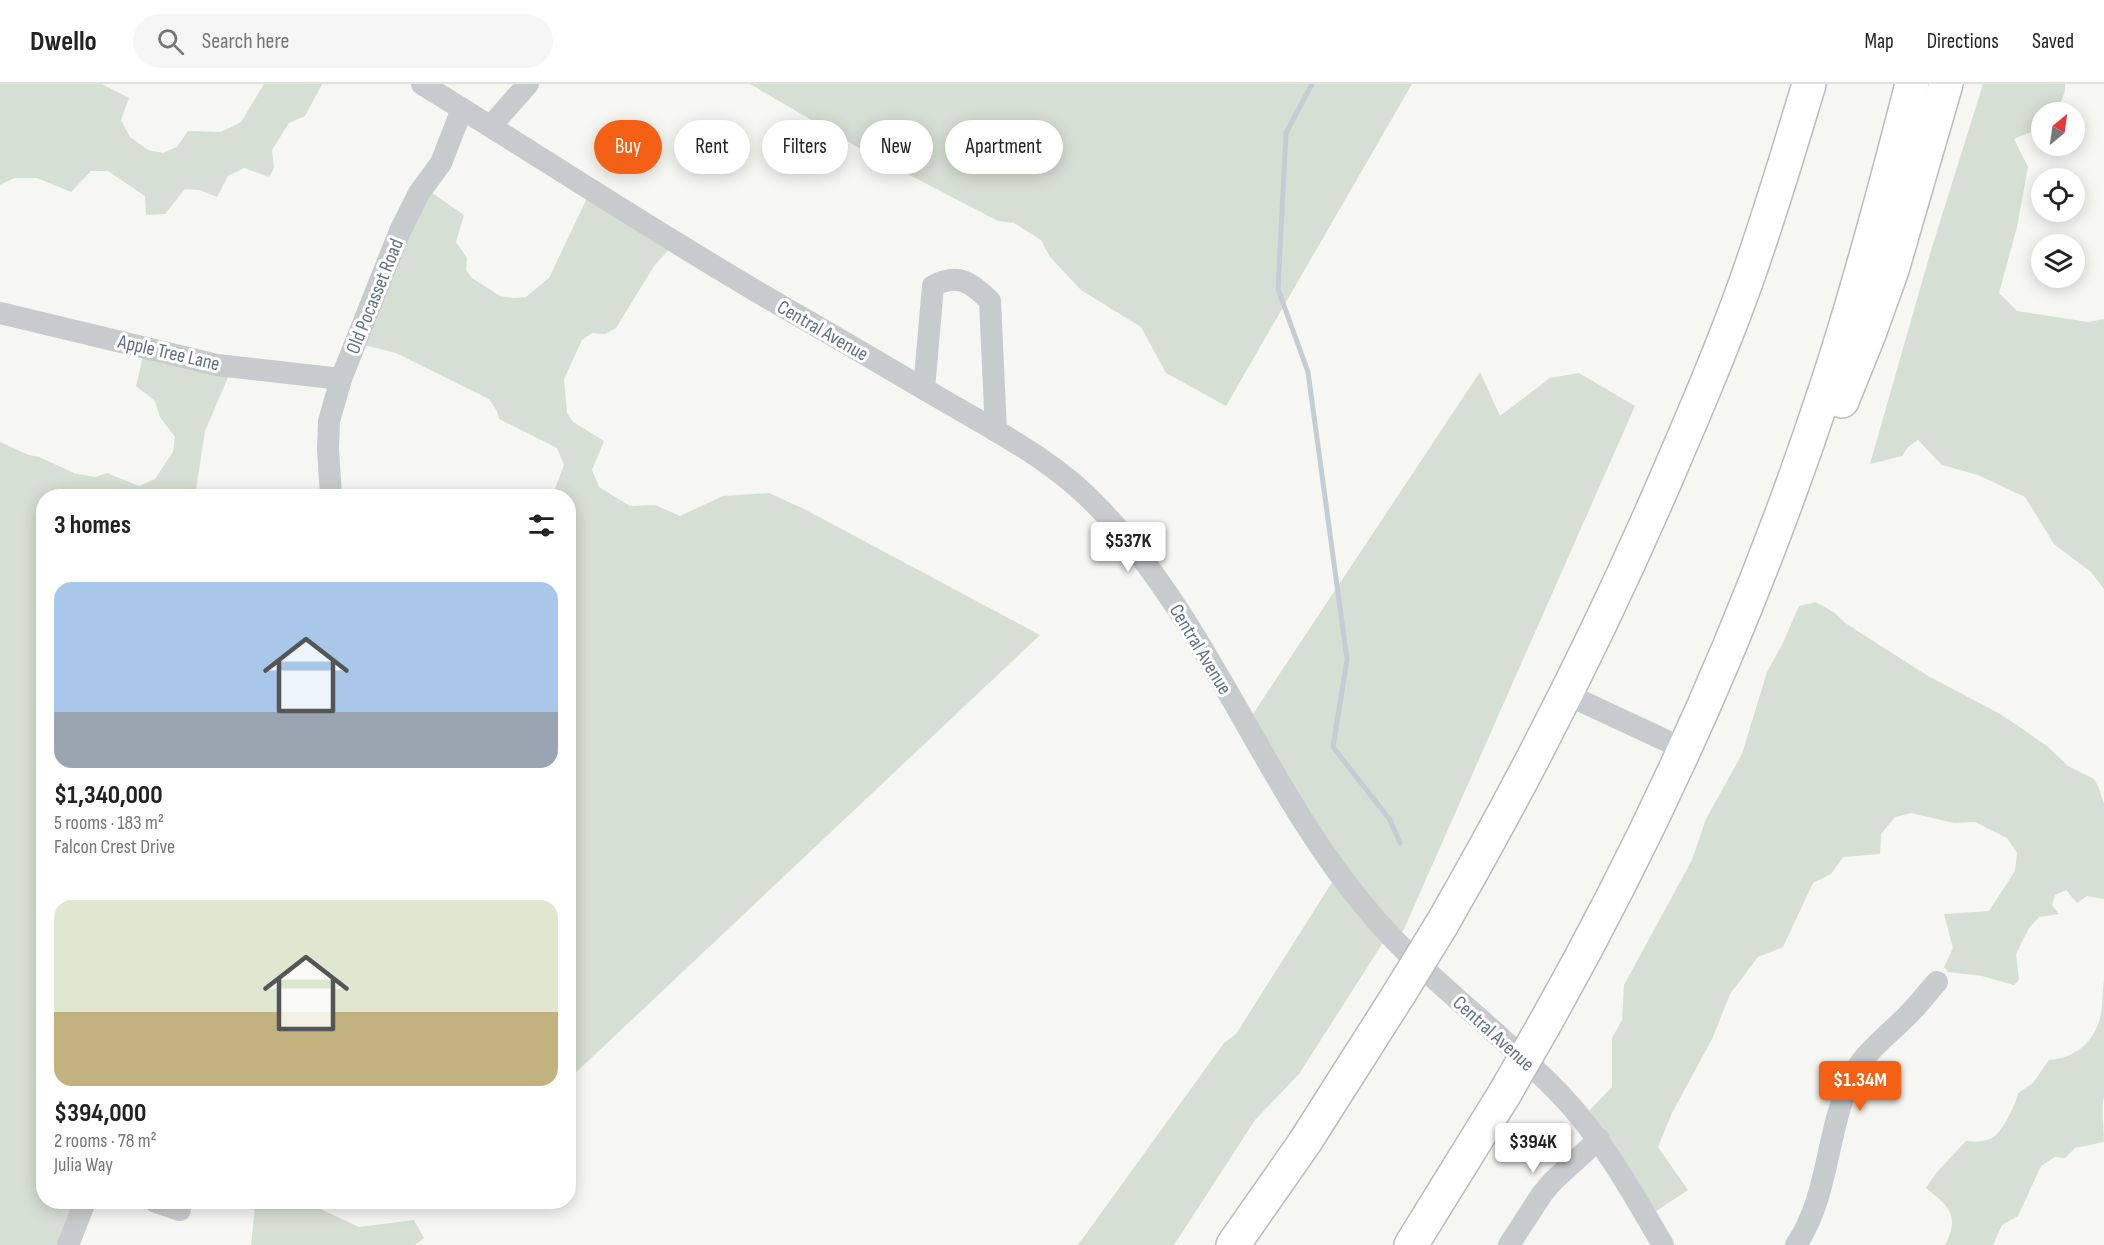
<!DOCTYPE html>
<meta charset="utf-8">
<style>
:root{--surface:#fff;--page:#f6f6f6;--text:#222;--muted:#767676;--line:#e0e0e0;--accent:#f46014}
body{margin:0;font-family:"Sofia Sans Condensed",sans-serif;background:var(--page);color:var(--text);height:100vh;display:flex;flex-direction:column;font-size:22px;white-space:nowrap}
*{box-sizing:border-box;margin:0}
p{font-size:20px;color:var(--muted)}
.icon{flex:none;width:33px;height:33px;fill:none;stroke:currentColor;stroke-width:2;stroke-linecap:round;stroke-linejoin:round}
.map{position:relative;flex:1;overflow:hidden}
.details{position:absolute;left:36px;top:405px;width:540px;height:720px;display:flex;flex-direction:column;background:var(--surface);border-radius:24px;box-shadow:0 3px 15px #0003}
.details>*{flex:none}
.guide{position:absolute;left:594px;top:36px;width:570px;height:54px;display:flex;gap:12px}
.needle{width:39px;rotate:29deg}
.tools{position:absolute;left:2031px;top:18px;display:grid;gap:12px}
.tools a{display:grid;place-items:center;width:54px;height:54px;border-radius:50%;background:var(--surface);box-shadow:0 3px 15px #0003;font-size:30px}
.price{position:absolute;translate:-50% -51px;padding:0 14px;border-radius:6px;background:#fff;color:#222;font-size:20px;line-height:39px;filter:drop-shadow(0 2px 3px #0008)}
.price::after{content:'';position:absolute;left:50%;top:36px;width:18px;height:14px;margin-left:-9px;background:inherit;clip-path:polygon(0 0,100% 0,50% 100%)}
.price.selected{background:var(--accent);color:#fff}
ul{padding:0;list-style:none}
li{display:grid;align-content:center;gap:12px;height:318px;padding:0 18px}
li span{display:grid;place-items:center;height:186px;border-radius:18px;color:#555}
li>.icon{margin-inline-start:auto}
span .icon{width:108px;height:108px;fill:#fffc;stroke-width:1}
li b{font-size:26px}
h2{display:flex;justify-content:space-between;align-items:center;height:72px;padding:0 18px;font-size:26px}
.chip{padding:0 21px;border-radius:27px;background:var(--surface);box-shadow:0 3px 15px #0003;font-size:21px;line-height:54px}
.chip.selected{background:var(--accent);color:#fff}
header{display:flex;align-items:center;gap:36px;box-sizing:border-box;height:84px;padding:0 30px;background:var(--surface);border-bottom:2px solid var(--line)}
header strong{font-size:28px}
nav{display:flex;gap:33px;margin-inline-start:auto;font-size:21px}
.search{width:420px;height:54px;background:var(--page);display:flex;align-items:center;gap:15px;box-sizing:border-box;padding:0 21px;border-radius:33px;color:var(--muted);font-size:22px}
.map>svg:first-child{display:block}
</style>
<header>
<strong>Dwello</strong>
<div class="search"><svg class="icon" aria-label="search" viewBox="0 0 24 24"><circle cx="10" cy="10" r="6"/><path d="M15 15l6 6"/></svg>Search here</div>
<nav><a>Map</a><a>Directions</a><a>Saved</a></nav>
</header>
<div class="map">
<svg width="2104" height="1161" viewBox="0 0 2104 1161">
<rect width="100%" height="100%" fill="#f6f6f2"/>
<!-- green -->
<g fill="#d6dfd3">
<polygon points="0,0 102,0 129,14 121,36 130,53 148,66 163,69 177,63 188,47 221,48 241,38 264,0 322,0 305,32 289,39 272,66 274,84 269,93 244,84 228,92 217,113 200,106 185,105 165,130 146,131 145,112 108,87 91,87 71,108 37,94 14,94 0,101"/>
<polygon points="750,0 1412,0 1226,322 1166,289 1141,243 1081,206 1050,173 1041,156 1014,139 998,137 871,71"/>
<polygon points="1983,0 2065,0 2065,7 2057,28 2042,28 2041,44 2014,55 2028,83 2017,143 1999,209 2017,227 2088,238 2104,235 2104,505 2091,488 2054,460 2025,413 1978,391 1942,381 1918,356 1908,363 1902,372 1870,380 1930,170"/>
<polygon points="425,104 464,131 456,158 467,174 466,186 472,194 500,212 514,214 526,213 549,194 588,112 672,162 654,182 616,244 605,250 592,249 582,256 564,295 567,329 573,338 604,357 592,386 599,403 630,422 655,421 680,432 723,412 769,409 806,426 1040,551 569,995 568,412 552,412 564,381 557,364 499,335 497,327 489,315 396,269 360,260"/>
<polygon points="145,264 232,284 205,347 195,412 44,412 44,1118 86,1118 68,1161 0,1161 0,358 29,371 39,373 74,389 95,393 107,389 139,402 155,395 173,368 175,353 160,333 155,317 136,302"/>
<polygon points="1480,288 1500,332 1550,294 1579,289 1635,322 1404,845 1396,856 1386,854 1299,990 1255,1036 1174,1161 1078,1161 1224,959 1236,950 1336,792 1245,642"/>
<polygon points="1816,518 1835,529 1845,539 1928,592 2002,631 2047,662 2068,682 2094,695 2098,702 2104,720 2104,815 2087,812 2077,819 2066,806 2055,811 2052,821 2059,830 2039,833 2029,844 2016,870 2019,896 2014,901 1982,892 1948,888 1944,883 1953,864 1944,830 1989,827 2015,787 2017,769 2007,754 1975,738 1954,739 1911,729 1895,733 1881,750 1880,770 1843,773 1831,790 1813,799 1783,863 1758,873 1730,910 1712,955 1672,1029 1658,1063 1688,1106 1643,1136 1583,1033 1612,1003 1612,954 1622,936 1624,901 1692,776 1706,735 1742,670 1767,588 1782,561 1799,522"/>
<path d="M2104 897V1013C2101 1021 2104 1048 2104 1058L2075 1064 2065 1074 2055 1073 2041 1082 2018 1132 2002 1141 1993 1161H1945C1960 1132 1950 1123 1926 1104L1937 1088 1966 1057C1975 1058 1988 1058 1995 1052 2003 1046 2017 1018 2018 1009L2033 999 2049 976C2077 974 2095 957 2101 930 2103 919 2102 907 2104 897Z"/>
<polygon points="249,1118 313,1118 316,1123 359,1143 414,1136 424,1154 415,1161 251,1161 255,1123"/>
</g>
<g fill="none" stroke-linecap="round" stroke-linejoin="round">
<!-- stream -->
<polyline stroke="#c3cdd3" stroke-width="5" points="1312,0 1286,49 1278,205 1308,288 1347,575 1333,663 1390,736 1400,759"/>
<defs>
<g id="highway">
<polyline points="1842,317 1869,250 1892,186 1946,0"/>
<path d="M1442 840C1525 696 1600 548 1666 395 1694 330 1722 265 1746 198 1769 133 1789 67 1809 0"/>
<path d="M1544 941C1658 739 1753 525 1826 304 1859 204 1886 102 1912 0"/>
<polyline points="1233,1161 1305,1058 1399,910"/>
<polyline points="1411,1161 1505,1009"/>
</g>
</defs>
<!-- highway casing -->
<use href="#highway" stroke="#b9bcbf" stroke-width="36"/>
<!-- minor -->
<g stroke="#c8cbce" stroke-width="22">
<path d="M422 0C543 74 662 153 785 224 838 254 891 286 943 316 998 348 1056 378 1100 425 1213 544 1265 707 1371 830 1428 897 1500 947 1560 1010 1603 1055 1632 1108 1663 1161"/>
<polyline points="491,42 528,0"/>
<polyline points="0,229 217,281 341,295"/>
<path d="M924 305 933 202C958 188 972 199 990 217L996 347"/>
<polyline points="331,412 328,365 329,337 341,295 400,147 419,109 441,79 462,25"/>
<polyline points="1566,610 1684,665"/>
<polyline points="156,1118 180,1126"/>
<polyline points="68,1161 85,1118"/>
<polyline points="1509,1161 1542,1110 1553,1097 1599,1055"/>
<path d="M1796 1161C1829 1112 1826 1049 1850 997 1861 971 1887 952 1907 932 1918 921 1927 909 1937 898"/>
</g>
<!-- highway -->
<use href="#highway" stroke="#fff" stroke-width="33"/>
<defs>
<g id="highway-bridge">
<polyline points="1399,910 1442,840"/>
<polyline points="1505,1009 1544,941"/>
</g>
</defs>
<!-- highway-bridge casing -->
<use href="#highway-bridge" stroke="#b9bcbf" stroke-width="36" stroke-linecap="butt"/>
<!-- highway-bridge -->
<use href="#highway-bridge" stroke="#fff" stroke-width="33"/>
</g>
<g text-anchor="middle" stroke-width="6" stroke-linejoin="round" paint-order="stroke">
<!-- street labels -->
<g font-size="20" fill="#627286" stroke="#fff">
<text transform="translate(374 212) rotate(-68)" y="7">Old Pocasset Road</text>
<text transform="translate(823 246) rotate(30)" y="7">Central Avenue</text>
<text transform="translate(169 268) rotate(13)" y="7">Apple Tree Lane</text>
<text transform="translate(1201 565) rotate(59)" y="7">Central Avenue</text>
<text transform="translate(1494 949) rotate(42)" y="7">Central Avenue</text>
</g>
</g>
</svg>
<div class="tools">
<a><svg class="needle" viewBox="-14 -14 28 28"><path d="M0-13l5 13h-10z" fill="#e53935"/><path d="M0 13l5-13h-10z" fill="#767676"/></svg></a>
<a><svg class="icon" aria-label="locate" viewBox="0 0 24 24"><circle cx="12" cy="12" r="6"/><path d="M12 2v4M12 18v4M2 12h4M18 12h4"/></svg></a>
<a><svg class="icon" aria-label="layers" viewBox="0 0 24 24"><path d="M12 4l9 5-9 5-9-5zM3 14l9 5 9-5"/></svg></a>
</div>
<b class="price" style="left:1128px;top:489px">$537K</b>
<b class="price selected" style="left:1860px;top:1028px">$1.34M</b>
<b class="price" style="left:1533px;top:1090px">$394K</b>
<div class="guide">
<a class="chip selected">Buy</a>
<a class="chip">Rent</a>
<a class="chip">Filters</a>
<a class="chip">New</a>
<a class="chip">Apartment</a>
</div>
<section class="details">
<h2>3 homes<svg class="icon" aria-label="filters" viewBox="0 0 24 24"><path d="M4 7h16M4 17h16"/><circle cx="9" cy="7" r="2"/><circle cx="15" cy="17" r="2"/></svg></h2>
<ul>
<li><span style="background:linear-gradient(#a9c7e8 70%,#9aa5b1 0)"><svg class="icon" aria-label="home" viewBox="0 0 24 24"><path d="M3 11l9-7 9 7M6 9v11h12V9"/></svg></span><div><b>$1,340,000</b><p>5 rooms · 183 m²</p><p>Falcon Crest Drive</p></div></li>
<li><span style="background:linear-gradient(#dfe7d0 60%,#c2b280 0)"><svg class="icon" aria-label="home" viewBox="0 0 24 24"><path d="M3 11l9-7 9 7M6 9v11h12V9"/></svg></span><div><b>$394,000</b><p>2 rooms · 78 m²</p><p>Julia Way</p></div></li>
</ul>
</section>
</div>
